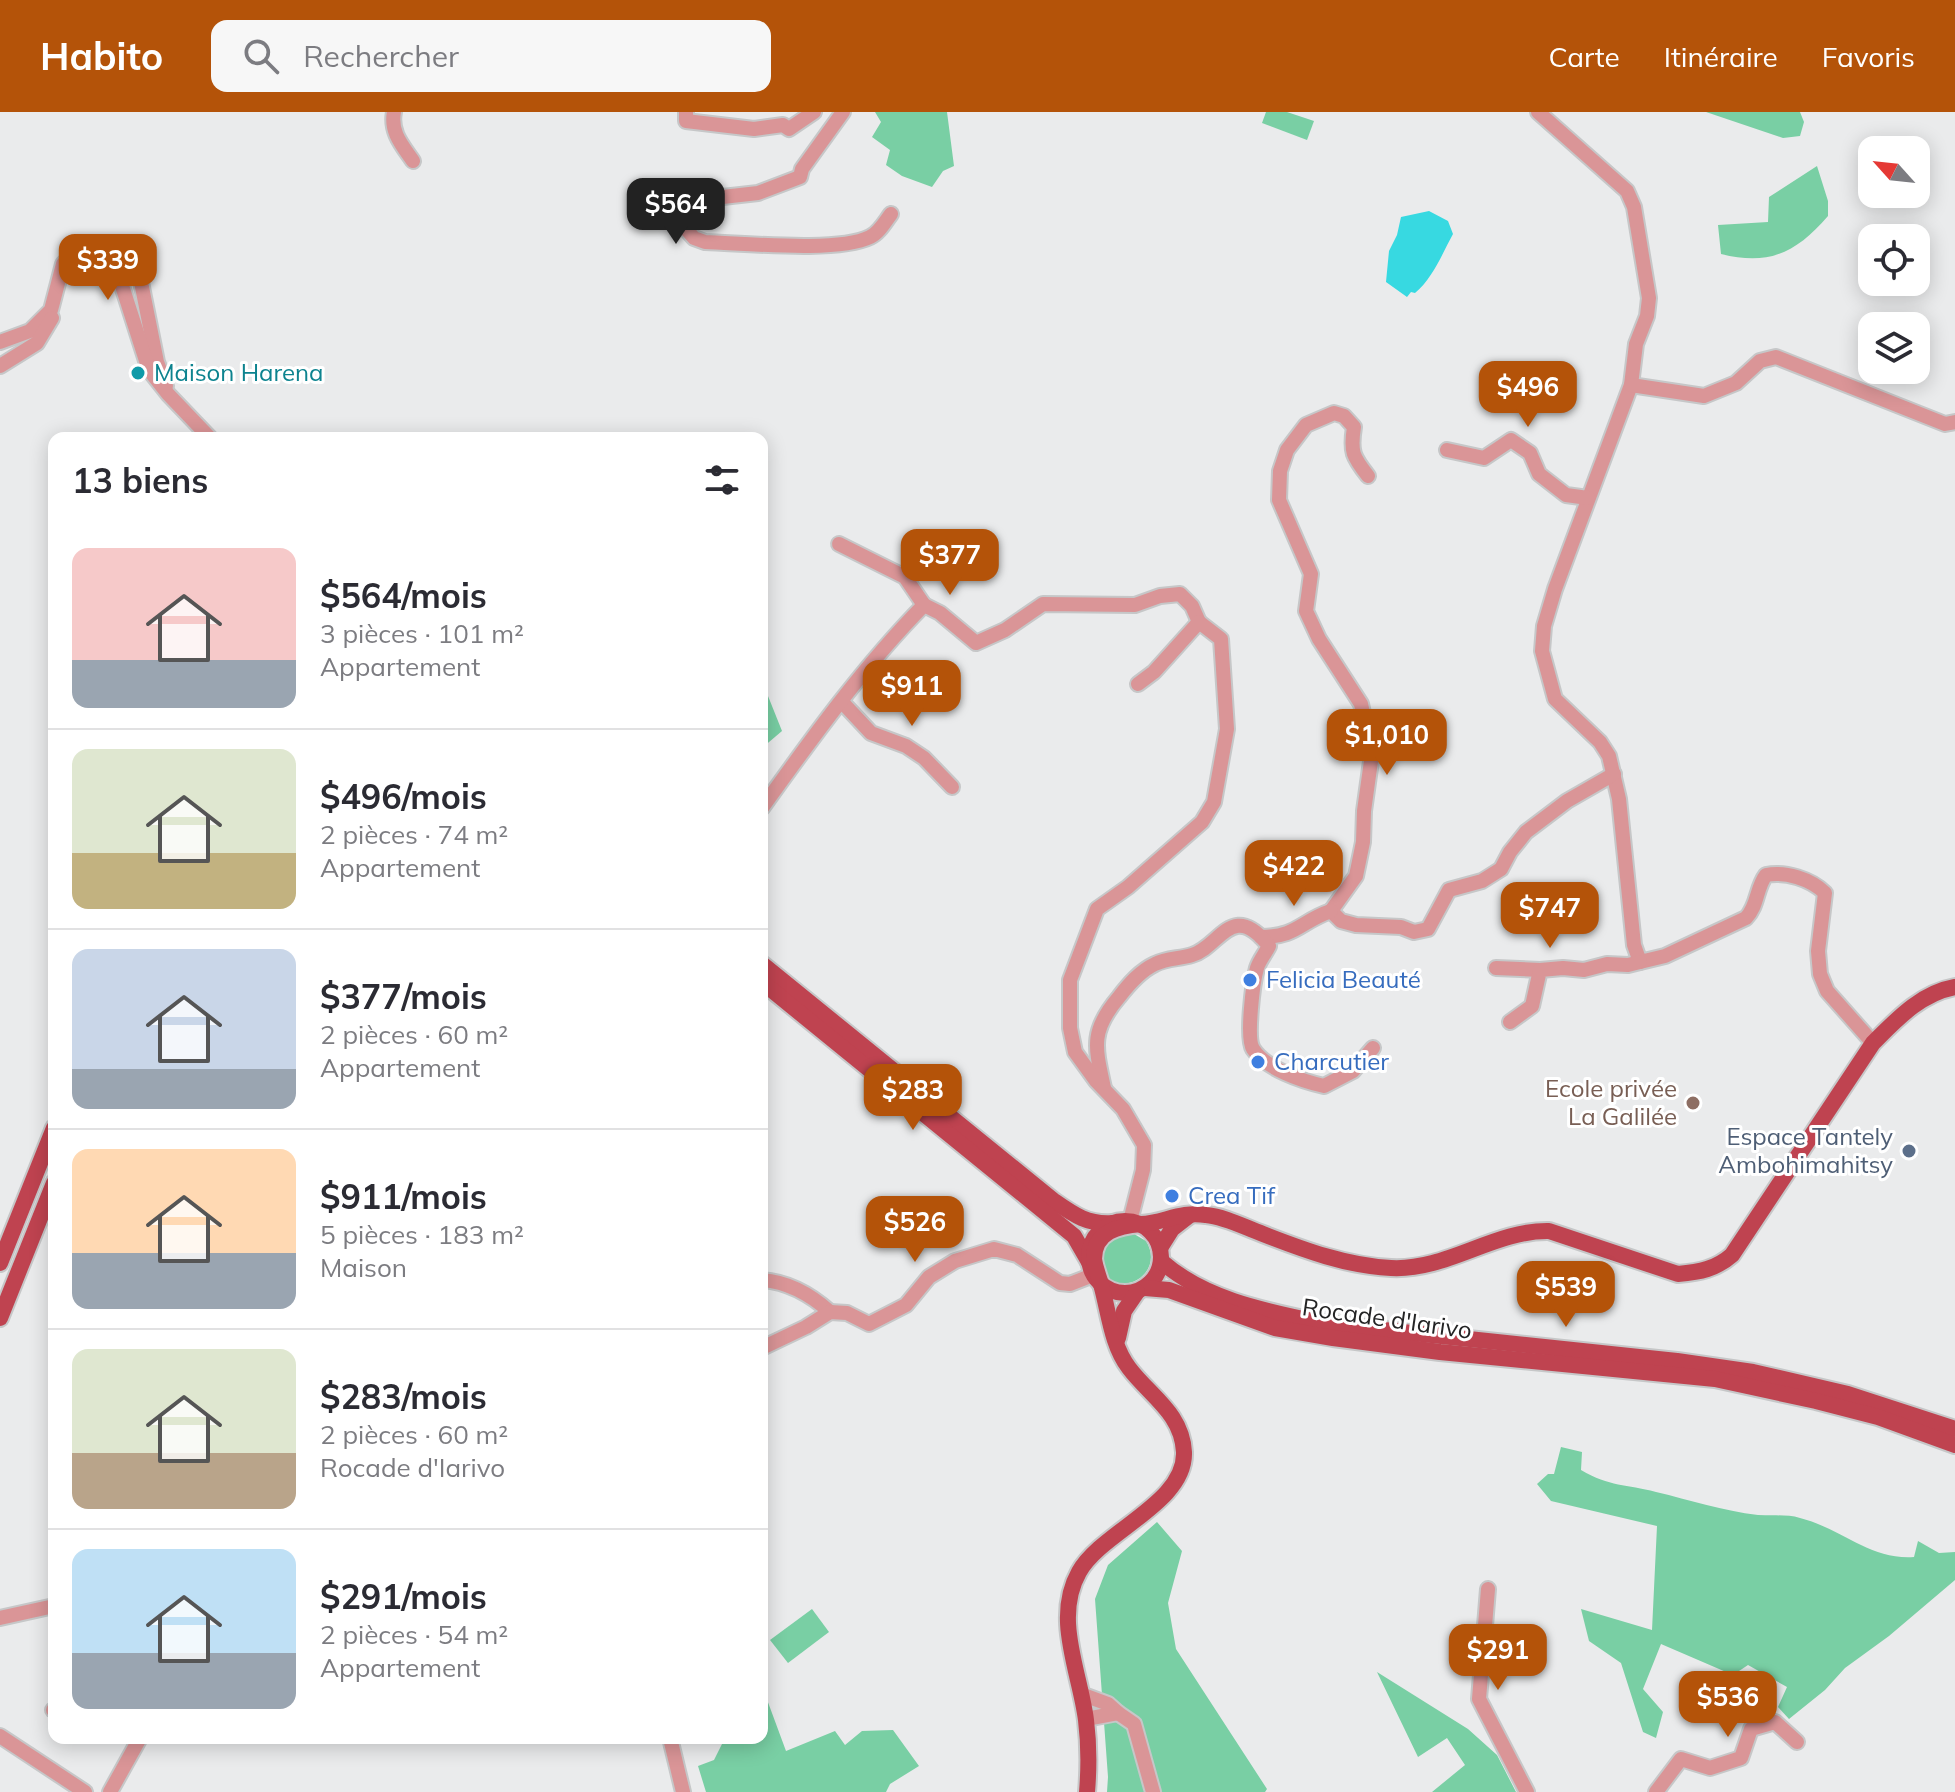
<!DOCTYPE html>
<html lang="fr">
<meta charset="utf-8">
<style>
:root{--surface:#fff;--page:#f7f7f7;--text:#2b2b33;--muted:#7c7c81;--line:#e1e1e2;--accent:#b45309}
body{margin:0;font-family:Mulish,sans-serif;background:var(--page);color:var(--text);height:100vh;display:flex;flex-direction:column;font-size:30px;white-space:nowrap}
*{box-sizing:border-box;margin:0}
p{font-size:26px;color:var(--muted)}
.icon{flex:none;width:44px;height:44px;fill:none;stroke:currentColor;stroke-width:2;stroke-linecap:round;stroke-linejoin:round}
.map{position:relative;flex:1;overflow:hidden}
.panel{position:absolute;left:48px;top:320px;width:720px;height:1312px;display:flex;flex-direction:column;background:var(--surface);border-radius:16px;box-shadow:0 4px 20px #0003}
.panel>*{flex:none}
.needle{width:52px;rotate:297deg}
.buttons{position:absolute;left:1858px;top:24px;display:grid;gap:16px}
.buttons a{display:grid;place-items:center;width:72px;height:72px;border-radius:16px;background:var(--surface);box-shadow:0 4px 20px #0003;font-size:40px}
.price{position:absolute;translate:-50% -68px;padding:0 18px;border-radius:16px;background:var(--accent);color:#fff;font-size:26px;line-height:52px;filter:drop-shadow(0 2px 4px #0008)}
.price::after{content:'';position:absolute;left:50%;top:48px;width:24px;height:18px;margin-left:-12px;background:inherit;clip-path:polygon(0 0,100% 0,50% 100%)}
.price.current{background:#222;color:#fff}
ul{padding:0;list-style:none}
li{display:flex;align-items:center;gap:24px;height:200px;padding:0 24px}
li+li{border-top:2px solid var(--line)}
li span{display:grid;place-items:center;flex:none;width:224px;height:160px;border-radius:16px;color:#555}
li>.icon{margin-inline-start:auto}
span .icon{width:96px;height:96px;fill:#fffc;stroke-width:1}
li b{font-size:34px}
h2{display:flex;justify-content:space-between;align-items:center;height:96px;padding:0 24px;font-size:34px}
header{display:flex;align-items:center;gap:48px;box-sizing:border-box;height:112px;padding:0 40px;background:var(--accent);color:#fff}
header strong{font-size:38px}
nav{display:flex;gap:44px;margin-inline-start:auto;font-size:28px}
.search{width:560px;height:72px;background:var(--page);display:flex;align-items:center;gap:20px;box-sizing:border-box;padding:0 28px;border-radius:16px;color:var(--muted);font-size:30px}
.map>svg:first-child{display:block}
</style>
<header>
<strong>Habito</strong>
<div class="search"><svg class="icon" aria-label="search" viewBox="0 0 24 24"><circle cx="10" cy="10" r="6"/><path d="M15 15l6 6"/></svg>Rechercher</div>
<nav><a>Carte</a><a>Itinéraire</a><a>Favoris</a></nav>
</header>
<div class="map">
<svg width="1955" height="1680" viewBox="0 0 1955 1680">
<rect width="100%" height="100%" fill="#eaebec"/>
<!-- green -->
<g fill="#79cfa4">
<polygon points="875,0 947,0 954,54 943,59 932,75 902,64 886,53 890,38 872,25 881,10"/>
<polygon points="1266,0 1287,0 1314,9 1307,28 1262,11"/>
<polygon points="1706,0 1800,0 1804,10 1800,24 1783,26"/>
<path d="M1817 54 1828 89V104C1796 141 1769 154 1721 142L1718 113 1768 110 1769 85Z"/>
<polygon points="762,569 782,619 762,636"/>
<path d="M1129 1119 1146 1129C1166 1161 1120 1190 1100 1157L1102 1132Z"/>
<path d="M1561 1335 1582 1340 1581 1358C1610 1375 1626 1372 1656 1380 1690 1388 1723 1399 1758 1403 1772 1404 1787 1402 1800 1406 1843 1417 1869 1448 1914 1445L1918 1429 1939 1441 1955 1440V1468L1889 1524 1845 1556 1825 1578 1789 1607 1778 1595 1787 1575 1748 1553 1733 1563 1661 1532 1643 1577 1663 1600 1656 1626 1643 1620 1621 1551 1589 1529 1581 1497 1652 1518 1657 1414 1551 1389 1537 1372 1548 1362H1554Z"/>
<polygon points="1157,1410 1182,1439 1168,1491 1176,1537 1267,1677 1265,1680 1107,1680 1108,1665 1095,1487 1108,1453"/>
<polygon points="812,1497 829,1520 788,1551 770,1528"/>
<polygon points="1377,1560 1468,1617 1497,1643 1516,1680 1432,1680 1465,1653 1447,1626 1418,1645"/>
<polygon points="762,1574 786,1639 835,1619 845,1633 862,1619 893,1618 919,1654 890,1672 886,1680 706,1680 698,1654 714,1648 725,1626 762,1626"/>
</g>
<!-- water -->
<path fill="#37d9e1" d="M1429 99 1448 109 1453 122C1442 142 1433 166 1415 181L1411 180 1407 185 1386 170 1389 139 1397 123 1401 105Z"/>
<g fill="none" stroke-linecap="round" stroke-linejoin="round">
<defs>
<g id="minor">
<path d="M394 0C390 20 402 33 413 49"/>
<polyline points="686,0 686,9 754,17 783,13 789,17 814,0"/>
<path d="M843 0 802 57 800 65 758 81 696 88 687 96V118L694 126 705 130C743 131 838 141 870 125 879 121 885 110 891 102"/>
<path d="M1538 0 1627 79 1634 95 1649 186 1647 204 1636 232 1631 273 1555 477 1544 514 1542 539 1555 587 1600 630 1609 644 1619 687 1634 833 1640 850 1665 844 1746 806C1758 794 1756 776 1766 763 1785 759 1811 767 1825 781L1818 839 1820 862 1827 879 1873 931"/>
<polyline points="139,160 157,250 166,274"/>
<polyline points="0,230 30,219 51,198 63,152 74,141 83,138 98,140 116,155 149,258 168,282 210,326"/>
<polyline points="0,254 37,231 52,206"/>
<polyline points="1631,273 1704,284 1736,271 1760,249 1776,245 1945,312 1955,310"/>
<polyline points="1447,338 1484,346 1511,328 1530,341 1539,362 1566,383 1588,386"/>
<path d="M1368 364C1353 345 1350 340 1354 315L1344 304 1334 301 1306 313 1287 338 1280 359 1279 388 1311 462 1306 499 1319 527 1361 592 1372 642 1364 699 1363 730 1356 764 1331 799 1341 809 1356 813 1401 815 1414 820 1428 817 1449 778 1482 769 1501 757 1510 740 1526 720 1567 689 1614 662"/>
<polyline points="839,432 905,465 924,493"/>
<polyline points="842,590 871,621 906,634 924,646 952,675"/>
<path d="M762 696C812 626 864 554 924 493L940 501 976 531 1005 518 1043 492 1135 493 1160 484 1180 482 1192 494 1199 510"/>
<path d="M1261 825C1297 825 1301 809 1331 799"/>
<polyline points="1496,856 1540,858"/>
<polyline points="1510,910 1532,894 1540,858 1563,856 1584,858 1607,852 1628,853 1640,850"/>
<path d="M1104 976C1095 935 1090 919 1119 885 1129 872 1140 859 1155 852 1167 846 1179 847 1192 843 1220 835 1232 787 1269 834 1265 842 1259 849 1257 856 1253 870 1246 926 1253 937 1266 957 1302 969 1324 974L1353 959 1373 936"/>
<polyline points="1130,1109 1143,1058 1144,1033 1123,997 1096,969 1075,940 1070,916 1070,868 1097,797 1128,775 1202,710 1214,690 1227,617 1221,527 1199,510 1154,560 1138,572"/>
<path d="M762 1168C789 1170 810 1182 830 1200"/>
<polyline points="762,1236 806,1215 830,1200 847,1201 869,1212 906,1193 929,1165 955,1149 994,1137 1017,1143 1060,1171 1070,1172 1093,1163"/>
<polyline points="1488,1477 1479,1587 1527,1680"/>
<polyline points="0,1506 54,1494"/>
<polyline points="1081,1582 1108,1592 1118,1601 1086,1607"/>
<polyline points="53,1598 54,1598"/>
<polyline points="1118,1601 1134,1612 1153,1680"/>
<polyline points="0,1624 85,1680"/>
<polyline points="670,1626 683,1680"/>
<polyline points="110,1680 140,1626"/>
<polyline points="1656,1680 1681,1647 1710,1656 1741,1646 1751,1617 1775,1610 1797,1630"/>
</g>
<g id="major">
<path d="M762 852 1054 1089C1074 1103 1088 1113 1113 1111"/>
<polyline points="762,870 1074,1124 1089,1150"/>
<circle cx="1125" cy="1145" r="36"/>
<polyline points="1160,1136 1172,1117 1190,1103"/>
<path d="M1161 1149C1206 1189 1270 1200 1327 1212L1677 1249 1753 1260 1848 1282 1955 1317"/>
<polyline points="0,1151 54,1016"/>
<polyline points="1145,1176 1169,1178 1275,1216 1333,1226 1440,1240 1715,1267 1816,1289 1878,1305 1955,1333"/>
<polyline points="0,1206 54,1071"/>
<polyline points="1118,1226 1124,1199 1137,1180"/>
<path d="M1087 1680C1089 1656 1089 1632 1086 1608 1080 1560 1053 1506 1079 1460 1102 1419 1186 1391 1184 1340 1182 1301 1150 1284 1129 1256 1112 1234 1109 1202 1102 1176 1100 1167 1095 1156 1094 1147 1094 1119 1119 1114 1141 1112 1164 1111 1180 1099 1206 1103 1226 1105 1244 1115 1263 1122 1304 1138 1347 1154 1391 1156 1447 1159 1494 1118 1549 1119L1678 1162C1700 1160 1716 1157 1732 1143L1873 931C1897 907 1921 881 1955 875"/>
</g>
</defs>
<!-- minor casing -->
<use href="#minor" stroke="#c6c7c8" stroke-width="18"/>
<!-- major casing -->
<use href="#major" stroke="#c6c7c8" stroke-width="20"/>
<!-- minor -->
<use href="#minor" stroke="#da9597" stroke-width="14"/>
<!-- major -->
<use href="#major" stroke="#bf4350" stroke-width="16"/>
</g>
<!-- markers -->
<circle fill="#0f9aa8" stroke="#fff" stroke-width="3" cx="138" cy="261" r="8"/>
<g fill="#3f7fe0" stroke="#fff" stroke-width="3">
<circle cx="1250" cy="868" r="8"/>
<circle cx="1258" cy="950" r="8"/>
<circle cx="1172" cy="1084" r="8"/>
</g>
<circle fill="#8d6e63" stroke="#fff" stroke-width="3" cx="1693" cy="991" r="8"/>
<circle fill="#5c6f8a" stroke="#fff" stroke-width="3" cx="1909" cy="1039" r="8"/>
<g text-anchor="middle" stroke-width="6" stroke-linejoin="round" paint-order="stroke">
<!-- culture labels -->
<g font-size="24" fill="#0d838f" stroke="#fff" text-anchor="start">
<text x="154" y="269">Maison Harena</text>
</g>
<!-- shop labels -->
<g font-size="24" fill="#366cbe" stroke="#fff" text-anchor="start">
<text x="1266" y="876">Felicia Beauté</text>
<text x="1274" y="958">Charcutier</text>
<text x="1188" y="1092">Crea Tif</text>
</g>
<!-- education labels -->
<g font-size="24" fill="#785e54" stroke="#fff" text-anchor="end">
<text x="1677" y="985">Ecole privée<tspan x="1677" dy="28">La Galilée</tspan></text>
</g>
<!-- service labels -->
<g font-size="24" fill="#4e5e75" stroke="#fff" text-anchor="end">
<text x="1893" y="1033">Espace Tantely<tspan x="1893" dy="28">Ambohimahitsy</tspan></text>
</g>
<!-- street labels -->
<g font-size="24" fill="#242425" stroke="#fff">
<text transform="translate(1387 1207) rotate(8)" y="8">Rocade d'Iarivo</text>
</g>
</g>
</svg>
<div class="buttons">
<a><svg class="needle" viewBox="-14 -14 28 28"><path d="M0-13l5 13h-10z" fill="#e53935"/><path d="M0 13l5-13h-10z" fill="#7c7c81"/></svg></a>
<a><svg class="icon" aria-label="locate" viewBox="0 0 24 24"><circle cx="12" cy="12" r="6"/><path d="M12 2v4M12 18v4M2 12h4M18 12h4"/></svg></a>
<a><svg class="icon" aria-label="layers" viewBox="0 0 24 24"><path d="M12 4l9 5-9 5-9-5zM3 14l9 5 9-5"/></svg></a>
</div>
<b class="price current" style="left:676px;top:134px">$564</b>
<b class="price" style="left:108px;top:190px">$339</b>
<b class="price" style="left:1528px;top:317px">$496</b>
<b class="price" style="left:950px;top:485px">$377</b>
<b class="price" style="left:912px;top:616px">$911</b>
<b class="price" style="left:1387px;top:665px">$1,010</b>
<b class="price" style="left:1294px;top:796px">$422</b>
<b class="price" style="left:1550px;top:838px">$747</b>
<b class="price" style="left:913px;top:1020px">$283</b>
<b class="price" style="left:915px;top:1152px">$526</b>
<b class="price" style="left:1566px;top:1217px">$539</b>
<b class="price" style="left:1498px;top:1580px">$291</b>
<b class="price" style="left:1728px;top:1627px">$536</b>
<section class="panel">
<h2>13 biens<svg class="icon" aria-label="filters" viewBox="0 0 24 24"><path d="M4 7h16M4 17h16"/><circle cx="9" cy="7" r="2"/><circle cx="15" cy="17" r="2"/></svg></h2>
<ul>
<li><span style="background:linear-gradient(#f6c9c9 70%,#9aa5b1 0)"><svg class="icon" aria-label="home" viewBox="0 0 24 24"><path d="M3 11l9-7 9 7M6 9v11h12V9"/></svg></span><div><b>$564/mois</b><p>3 pièces · 101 m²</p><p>Appartement</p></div></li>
<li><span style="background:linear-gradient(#dfe7d0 65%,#c2b280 0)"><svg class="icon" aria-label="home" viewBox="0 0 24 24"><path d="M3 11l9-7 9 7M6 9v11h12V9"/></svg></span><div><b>$496/mois</b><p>2 pièces · 74 m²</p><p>Appartement</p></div></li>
<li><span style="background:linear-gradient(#c9d6e8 75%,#9aa5b1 0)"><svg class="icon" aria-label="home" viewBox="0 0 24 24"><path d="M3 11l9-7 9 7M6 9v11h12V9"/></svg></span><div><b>$377/mois</b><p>2 pièces · 60 m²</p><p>Appartement</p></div></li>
<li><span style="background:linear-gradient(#ffd9b3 65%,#9aa5b1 0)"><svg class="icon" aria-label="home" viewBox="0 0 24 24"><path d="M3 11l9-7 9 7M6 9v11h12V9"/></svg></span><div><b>$911/mois</b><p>5 pièces · 183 m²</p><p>Maison</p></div></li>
<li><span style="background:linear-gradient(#dfe7d0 65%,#b9a48a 0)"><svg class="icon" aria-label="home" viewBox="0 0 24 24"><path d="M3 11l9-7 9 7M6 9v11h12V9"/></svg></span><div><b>$283/mois</b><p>2 pièces · 60 m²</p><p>Rocade d'Iarivo</p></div></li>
<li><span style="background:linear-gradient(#bfe0f5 65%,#9aa5b1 0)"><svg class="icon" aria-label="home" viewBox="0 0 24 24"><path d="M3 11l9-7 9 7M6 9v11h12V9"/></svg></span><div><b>$291/mois</b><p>2 pièces · 54 m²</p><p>Appartement</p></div></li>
</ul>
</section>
</div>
